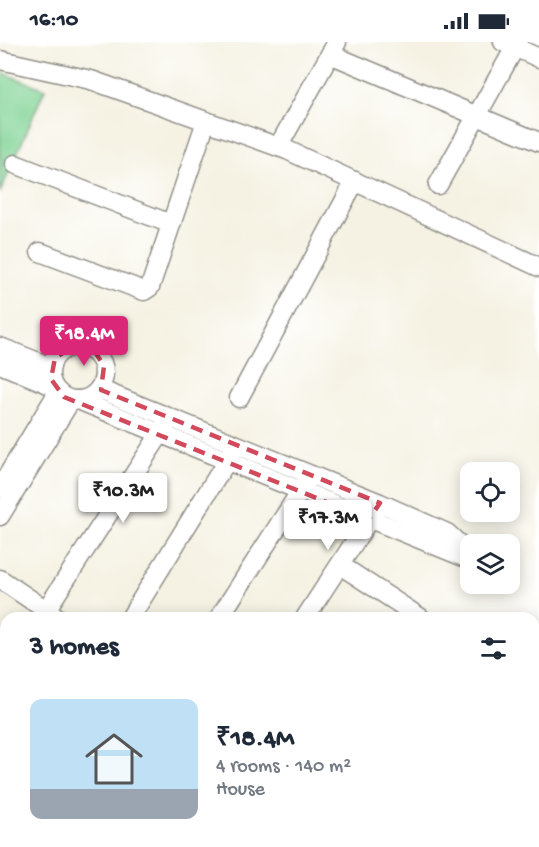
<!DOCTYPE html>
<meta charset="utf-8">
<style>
:root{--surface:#fff;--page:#f2f2f3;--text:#1f2937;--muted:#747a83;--line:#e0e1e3;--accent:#db2777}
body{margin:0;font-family:"Gochi Hand",sans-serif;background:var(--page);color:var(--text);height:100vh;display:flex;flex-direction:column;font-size:22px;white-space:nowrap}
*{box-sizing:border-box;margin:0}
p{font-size:20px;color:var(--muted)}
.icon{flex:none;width:33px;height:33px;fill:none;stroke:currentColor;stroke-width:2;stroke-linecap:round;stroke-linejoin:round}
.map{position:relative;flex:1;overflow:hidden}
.sheet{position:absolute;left:0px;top:570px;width:540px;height:236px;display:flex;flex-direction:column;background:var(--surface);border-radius:18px 18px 0 0;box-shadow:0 3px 15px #0003}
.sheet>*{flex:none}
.tools{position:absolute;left:460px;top:420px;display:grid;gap:12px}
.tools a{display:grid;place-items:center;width:60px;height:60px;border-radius:12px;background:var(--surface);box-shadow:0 3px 15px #0003;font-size:30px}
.price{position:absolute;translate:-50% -51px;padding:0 14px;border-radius:6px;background:#fff;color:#222;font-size:20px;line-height:39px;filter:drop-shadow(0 2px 3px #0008)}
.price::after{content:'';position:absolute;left:50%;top:36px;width:18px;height:14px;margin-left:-9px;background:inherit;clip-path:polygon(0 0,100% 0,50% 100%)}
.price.active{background:var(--accent);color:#fff}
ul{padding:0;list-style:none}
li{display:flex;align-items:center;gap:18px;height:150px;padding:0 30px}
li+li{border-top:2px solid var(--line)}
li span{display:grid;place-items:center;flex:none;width:168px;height:120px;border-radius:12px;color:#555}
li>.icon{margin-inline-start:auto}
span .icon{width:72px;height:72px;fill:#fffc;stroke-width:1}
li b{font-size:26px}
h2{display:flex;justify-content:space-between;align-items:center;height:72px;padding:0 30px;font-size:26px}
.status{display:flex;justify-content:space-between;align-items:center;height:42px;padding:0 30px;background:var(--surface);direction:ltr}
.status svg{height:16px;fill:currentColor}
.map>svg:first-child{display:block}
</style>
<div class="status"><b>16:10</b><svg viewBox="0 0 49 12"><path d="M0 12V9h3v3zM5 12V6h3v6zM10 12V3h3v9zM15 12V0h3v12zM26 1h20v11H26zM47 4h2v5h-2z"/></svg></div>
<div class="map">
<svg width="539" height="805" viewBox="0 0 539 805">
<rect width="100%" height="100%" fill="#fff"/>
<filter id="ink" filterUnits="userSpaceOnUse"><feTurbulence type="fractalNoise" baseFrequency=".0167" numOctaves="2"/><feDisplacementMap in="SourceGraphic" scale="12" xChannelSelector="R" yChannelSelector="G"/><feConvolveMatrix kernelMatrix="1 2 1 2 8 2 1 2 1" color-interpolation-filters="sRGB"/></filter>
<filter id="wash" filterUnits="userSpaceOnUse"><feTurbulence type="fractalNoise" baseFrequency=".008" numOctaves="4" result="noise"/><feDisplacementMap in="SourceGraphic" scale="24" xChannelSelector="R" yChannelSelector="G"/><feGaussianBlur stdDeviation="1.35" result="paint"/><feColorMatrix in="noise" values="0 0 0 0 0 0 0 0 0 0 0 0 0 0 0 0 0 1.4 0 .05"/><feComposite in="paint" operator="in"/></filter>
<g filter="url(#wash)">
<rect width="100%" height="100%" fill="#f5f2e3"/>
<!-- green -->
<polygon fill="#83d496" stroke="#578060" stroke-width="1.5" points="0,30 45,47 0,151"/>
<g id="blocks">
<!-- building -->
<g fill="#b696db">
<polygon points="108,800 185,800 187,805 110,805"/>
<polygon points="299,800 300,805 285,805 285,804"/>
</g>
</g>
</g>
<g filter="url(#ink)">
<use href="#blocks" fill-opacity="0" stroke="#908e87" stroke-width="1.5"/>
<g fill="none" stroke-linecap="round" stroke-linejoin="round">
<defs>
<g id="minor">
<polyline points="503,0 539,16"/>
<polyline points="330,12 539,100"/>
<polyline points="0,18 91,38 287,108 539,225"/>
<polyline points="278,105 337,0"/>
<polyline points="15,122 171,182"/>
<polyline points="438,143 518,0"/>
<polyline points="40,210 144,249 150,245 206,79"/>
<circle cx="77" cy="331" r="27"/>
<polyline points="0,305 51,325"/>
<polyline points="0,322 53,344"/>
<polyline points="99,347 380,461 447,491 471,513"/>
<polyline points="239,356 355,139"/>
<polyline points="78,358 471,518"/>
<polyline points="0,446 58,350"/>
<polyline points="0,474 71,358"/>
<polyline points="340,523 421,576"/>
<polyline points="0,537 58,576"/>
<polyline points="46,568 166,383"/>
<polyline points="130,576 233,409"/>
<polyline points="219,576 307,439"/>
<polyline points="305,576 376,467"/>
<polyline points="534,651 539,654"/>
<polyline points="0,665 6,669"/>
<polyline points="534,755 539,758"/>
<polyline points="0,774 6,778"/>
<polyline points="442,800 450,805"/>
</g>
</defs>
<!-- minor casing -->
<use href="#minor" stroke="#908e87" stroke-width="21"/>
<!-- minor -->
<use href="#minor" stroke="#fff" stroke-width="18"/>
</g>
</g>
<!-- marked area -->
<path fill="none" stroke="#d1495b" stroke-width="4.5" stroke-dasharray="12 8" stroke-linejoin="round" d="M74 304 95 310 104 324 101 348 380 461 369 477 64 355 51 337 55 316Z"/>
</svg>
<div class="tools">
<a><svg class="icon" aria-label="locate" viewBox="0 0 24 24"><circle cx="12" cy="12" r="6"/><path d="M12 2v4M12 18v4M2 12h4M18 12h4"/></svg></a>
<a><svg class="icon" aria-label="layers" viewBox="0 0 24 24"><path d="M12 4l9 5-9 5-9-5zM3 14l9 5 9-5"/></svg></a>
</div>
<b class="price active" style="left:84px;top:325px">₹18.4M</b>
<b class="price" style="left:123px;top:482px">₹10.3M</b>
<b class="price" style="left:328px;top:509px">₹17.3M</b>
<section class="sheet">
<h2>3 homes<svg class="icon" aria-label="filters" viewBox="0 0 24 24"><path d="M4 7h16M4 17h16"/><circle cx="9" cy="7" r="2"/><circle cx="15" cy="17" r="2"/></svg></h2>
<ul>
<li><span style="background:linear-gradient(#bfe0f5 75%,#9aa5b1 0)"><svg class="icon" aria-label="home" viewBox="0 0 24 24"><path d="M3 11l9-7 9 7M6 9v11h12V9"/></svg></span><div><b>₹18.4M</b><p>4 rooms · 140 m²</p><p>House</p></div></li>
</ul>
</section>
</div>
